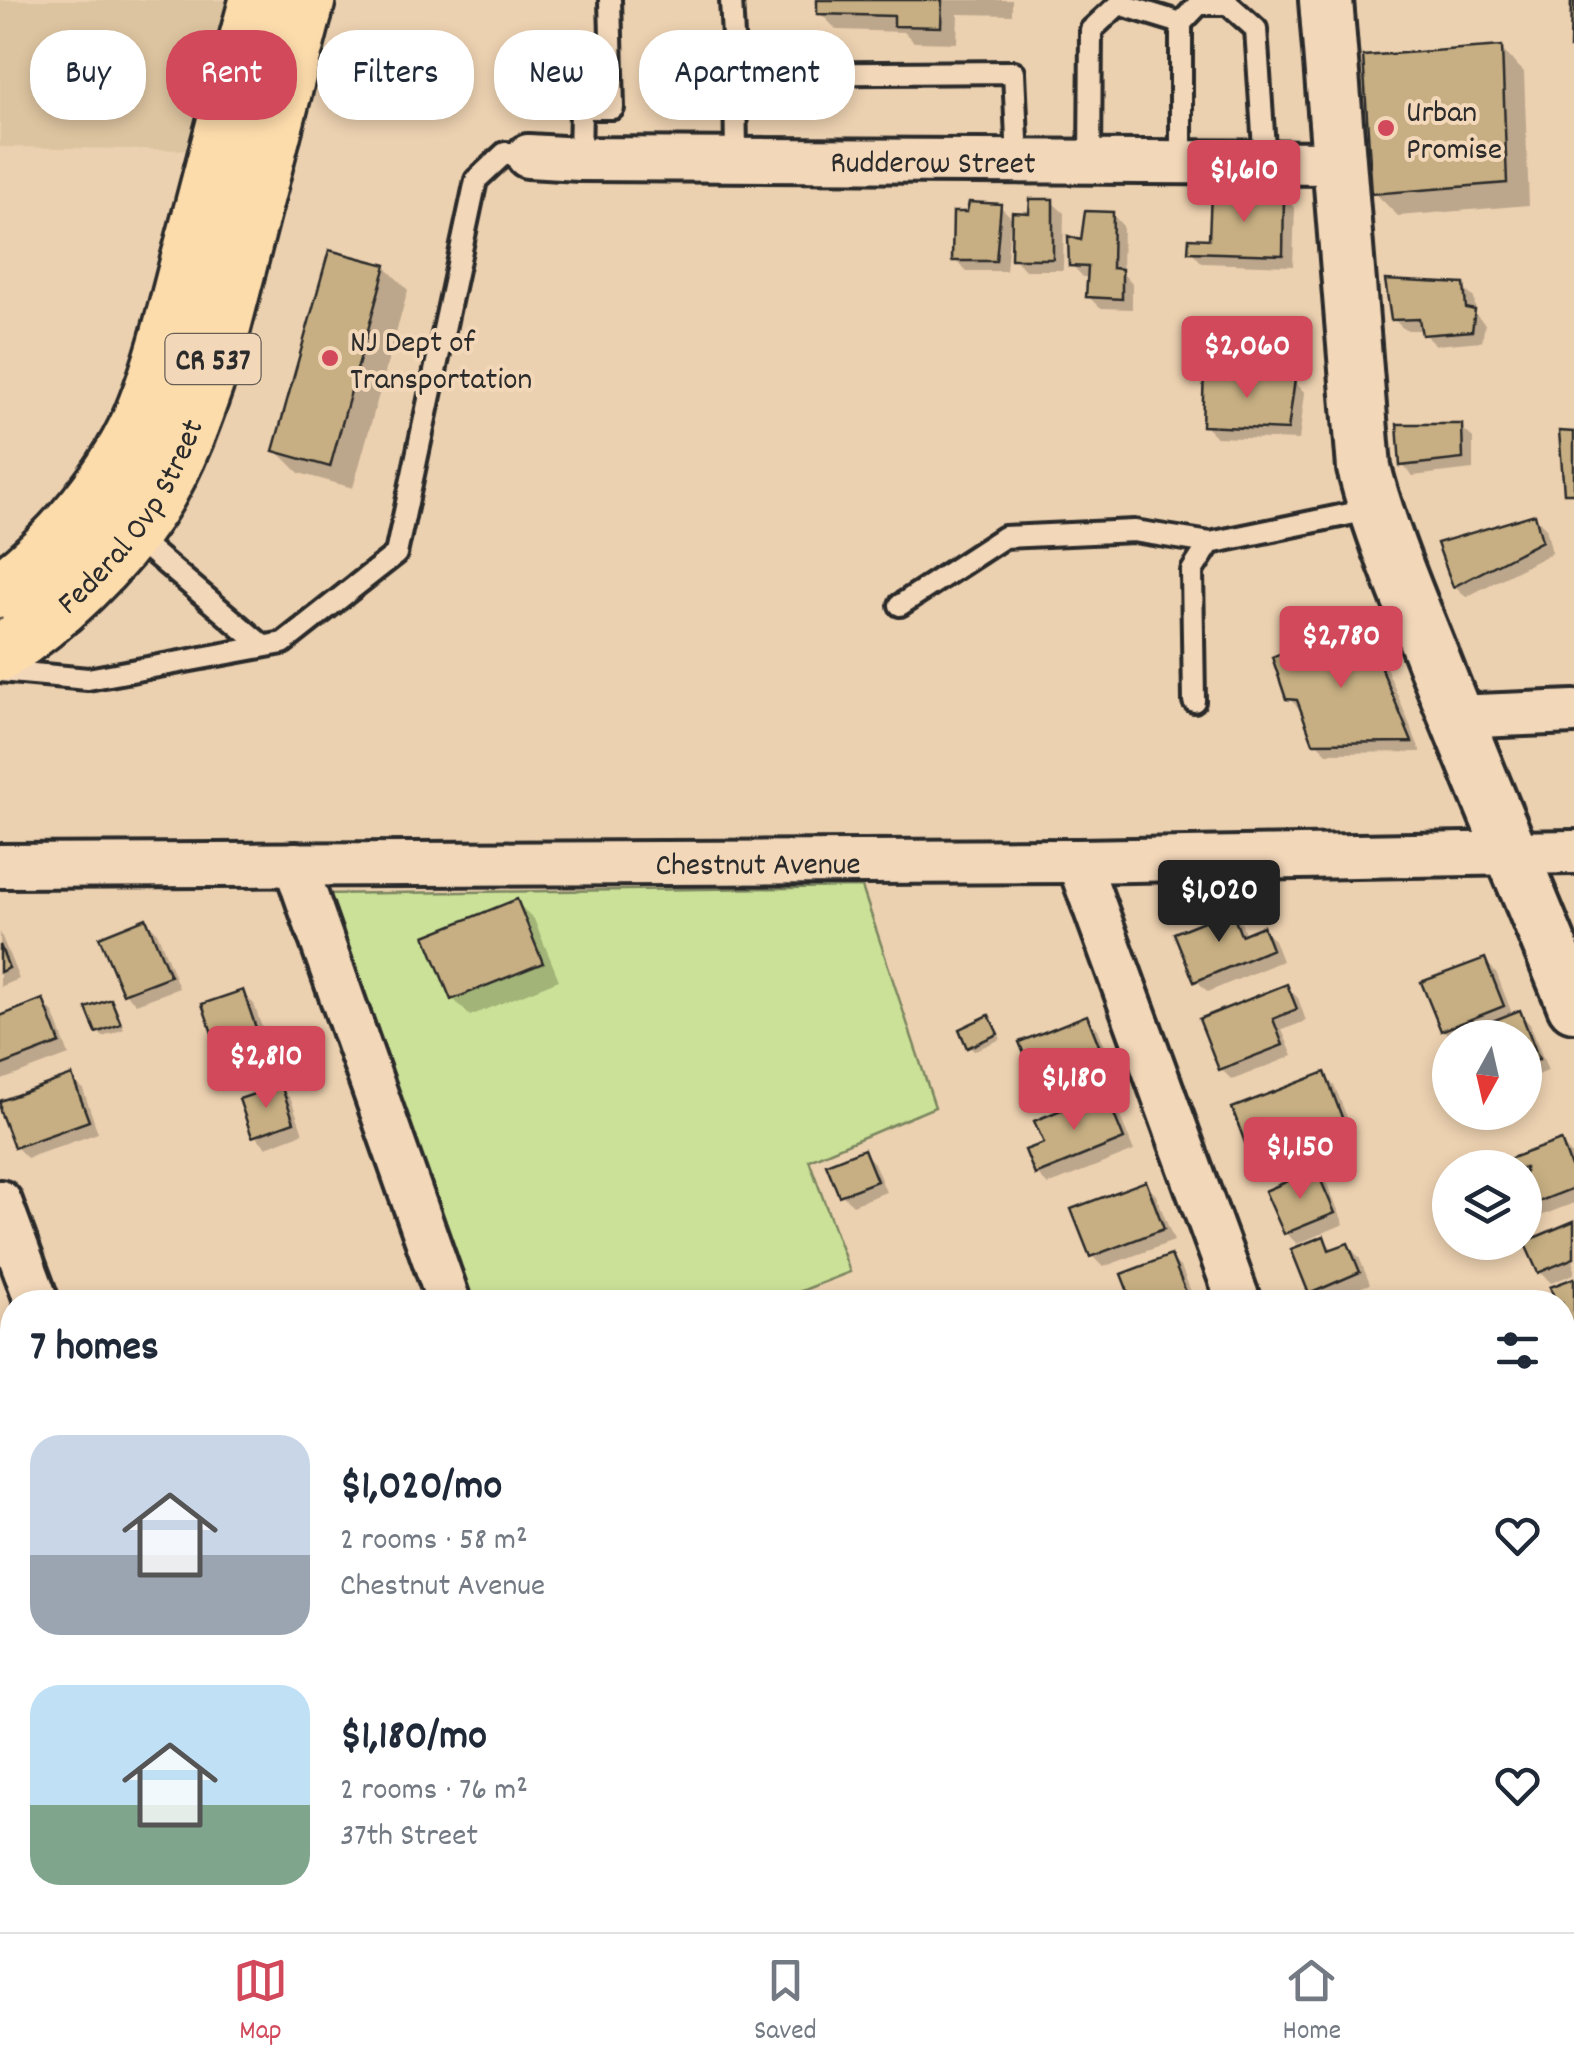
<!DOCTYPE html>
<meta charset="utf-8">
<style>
:root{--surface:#fff;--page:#f2f2f3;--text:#1f2937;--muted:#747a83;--line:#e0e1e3;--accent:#d1495b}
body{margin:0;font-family:Dekko,sans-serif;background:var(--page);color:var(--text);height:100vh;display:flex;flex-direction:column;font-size:38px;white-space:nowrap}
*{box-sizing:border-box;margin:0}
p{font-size:32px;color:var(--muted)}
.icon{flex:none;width:55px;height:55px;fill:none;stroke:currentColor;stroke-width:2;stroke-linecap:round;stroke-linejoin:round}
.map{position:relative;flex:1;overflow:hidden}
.drawer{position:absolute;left:0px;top:1290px;width:1575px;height:642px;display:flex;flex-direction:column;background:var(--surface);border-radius:40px 40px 0 0;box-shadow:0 5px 15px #0003}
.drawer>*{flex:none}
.guide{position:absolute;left:30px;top:30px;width:1000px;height:90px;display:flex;gap:20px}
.needle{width:65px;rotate:188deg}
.fabs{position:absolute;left:1432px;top:1020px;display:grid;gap:20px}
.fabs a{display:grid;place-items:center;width:110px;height:110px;border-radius:50%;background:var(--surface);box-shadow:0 5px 15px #0003;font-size:50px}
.price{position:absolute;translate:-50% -85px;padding:0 22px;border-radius:10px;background:var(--accent);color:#fff;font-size:32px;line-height:65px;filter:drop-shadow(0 2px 5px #0008)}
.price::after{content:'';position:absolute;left:50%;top:60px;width:30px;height:22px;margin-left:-15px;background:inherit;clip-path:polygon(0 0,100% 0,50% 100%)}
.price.selected{background:#222;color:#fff}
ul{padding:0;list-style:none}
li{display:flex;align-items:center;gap:30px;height:250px;padding:0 30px}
li span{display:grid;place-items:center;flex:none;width:280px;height:200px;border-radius:30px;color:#555}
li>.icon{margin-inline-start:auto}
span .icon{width:120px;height:120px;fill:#fffc;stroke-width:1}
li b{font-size:42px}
h2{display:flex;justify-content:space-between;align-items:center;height:120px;padding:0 30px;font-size:42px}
.chip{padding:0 35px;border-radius:40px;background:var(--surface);box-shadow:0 5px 15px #0003;font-size:35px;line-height:90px}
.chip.selected{background:var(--accent);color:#fff}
.tab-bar{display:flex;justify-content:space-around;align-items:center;height:140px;border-top:2px solid var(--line);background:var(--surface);font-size:28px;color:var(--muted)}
.tab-bar a{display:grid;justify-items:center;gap:5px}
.tab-bar .selected{color:var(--accent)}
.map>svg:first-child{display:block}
</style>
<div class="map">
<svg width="1574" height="1932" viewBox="0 0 1574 1932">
<rect width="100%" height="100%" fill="#ecd1b0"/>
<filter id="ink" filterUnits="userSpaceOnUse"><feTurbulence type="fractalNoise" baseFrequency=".01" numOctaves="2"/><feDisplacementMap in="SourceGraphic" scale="20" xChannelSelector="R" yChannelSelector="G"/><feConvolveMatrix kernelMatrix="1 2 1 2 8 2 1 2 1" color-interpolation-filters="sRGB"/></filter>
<g filter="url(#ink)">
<!-- built -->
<polygon fill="#ddc4a0" points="0,0 234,0 194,150 0,147"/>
<!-- green -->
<polygon fill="#cbe197" stroke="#7b8661" stroke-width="2.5" points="862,887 935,1107 809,1160 850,1272 773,1302 464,1302 316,894"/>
<!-- shadow -->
<g fill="#0003">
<polygon points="820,0 1012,0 1012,15 958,14 957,43 914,42 904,32 837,30 820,13"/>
<polygon points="1501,49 1524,72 1529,205 1398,216 1375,193"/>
<polygon points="1283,197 1295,208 1293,266 1202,263 1191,251"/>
<polygon points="1052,202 1064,213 1063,270 1025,270 1014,258 1014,226 1010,226 1006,271 966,271 955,260 1000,206 1015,221"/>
<polygon points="1112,214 1123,226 1122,273 1132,283 1132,309 1100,308 1088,296 1089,277 1083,277 1072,265 1084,243"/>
<polygon points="385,267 408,290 353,488 299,473 276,450"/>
<polygon points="1462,287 1474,298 1476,315 1485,324 1482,341 1436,345 1424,334 1423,330 1405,330 1393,319"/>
<polygon points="1294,381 1305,393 1299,440 1216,437 1204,425"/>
<polygon points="1461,427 1473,438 1473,469 1413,476 1402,465"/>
<polygon points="1534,516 1546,528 1552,553 1466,597 1455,586"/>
<polygon points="1343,631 1351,639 1365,634 1377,645 1421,752 1327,753 1315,741 1303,710 1300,709 1288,698"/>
<polygon points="516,902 534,919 559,980 470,1016 453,999"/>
<polygon points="1230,913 1242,924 1246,936 1262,929 1274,940 1282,961 1208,992 1196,980"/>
<polygon points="146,921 157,932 179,988 136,1004 125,993"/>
<polygon points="0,932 19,979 0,987"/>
<polygon points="1484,961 1496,972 1513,1016 1519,1013 1530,1024 1548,1071 1525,1080 1525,1038 1451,1038 1443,1029"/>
<polygon points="1287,987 1298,998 1306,1021 1282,1030 1293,1056 1232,1080 1221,1069"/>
<polygon points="242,993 254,1004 276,1069 239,1081 227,1070"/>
<polygon points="43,1002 54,1014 69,1055 2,1080 0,1079 0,1019"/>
<polygon points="111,1002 116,1007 124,1029 103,1037 98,1032"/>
<polygon points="988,1018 993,1023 1001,1039 974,1051 969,1046"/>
<polygon points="1087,1018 1098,1029 1116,1075 1083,1088 1078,1082 1063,1088 1054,1079 1045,1083 1034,1072"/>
<polygon points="1324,1075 1335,1087 1353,1132 1264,1166 1252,1154"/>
<polygon points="71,1078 83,1089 98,1133 27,1158 16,1147 0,1104"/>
<polygon points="280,1088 291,1099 303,1133 266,1147 255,1135"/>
<polygon points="1105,1095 1116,1106 1134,1151 1048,1185 1037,1174 1047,1145"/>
<polygon points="1560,1142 1571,1154 1574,1161 1574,1203 1538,1217 1525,1202"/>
<polygon points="863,1152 874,1163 886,1192 853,1205 841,1194"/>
<polygon points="1316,1172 1327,1184 1344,1224 1297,1244 1286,1233"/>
<polygon points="1145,1184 1156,1195 1174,1241 1103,1267 1092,1256"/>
<polygon points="1574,1224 1574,1274 1551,1283 1540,1272"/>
<polygon points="1323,1239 1335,1251 1348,1246 1359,1257 1370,1284 1321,1302 1311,1292"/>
<polygon points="1171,1258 1182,1269 1195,1302 1135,1302 1124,1275"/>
<polygon points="1562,1667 1568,1683 1562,1685"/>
<polygon points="392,1920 421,1920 428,1932 364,1932"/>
<polygon points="739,1920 830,1920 831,1921 803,1932 740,1932 747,1929"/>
<polygon points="832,1926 835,1932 817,1932"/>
</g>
<!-- building -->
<g fill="#c7af83" stroke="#2b2b2b" stroke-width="2.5">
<polygon points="817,0 942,0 941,27 894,26 894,16 817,14"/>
<polygon points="1571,0 1574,0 1574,48 1570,48"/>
<polygon points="1502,46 1507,183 1372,194 1363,56"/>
<polygon points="1211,192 1284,195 1283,255 1188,252 1189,238 1209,239"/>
<polygon points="1030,199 1053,199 1053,259 1011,259 1012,212 1029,213"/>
<polygon points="969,202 1001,204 996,261 952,261 953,212 967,212"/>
<polygon points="1085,211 1113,212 1112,268 1122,269 1122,299 1086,297 1088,267 1069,266 1068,236 1081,240"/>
<polygon points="329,250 386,265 330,467 273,451"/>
<polygon points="1385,280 1464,284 1466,308 1475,310 1472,331 1422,335 1419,319 1391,320"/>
<polygon points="1204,371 1295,379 1288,430 1202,426"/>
<polygon points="1397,424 1462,424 1463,459 1400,466"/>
<polygon points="1559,431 1574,432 1574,493 1564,493"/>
<polygon points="1535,514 1542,541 1453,587 1437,543"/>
<polygon points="1344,628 1347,637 1366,631 1412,742 1313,743 1297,700 1286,699 1272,657"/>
<polygon points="517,899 543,963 451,1000 425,936"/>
<polygon points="1231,910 1241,935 1263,926 1272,949 1194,982 1174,933"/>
<polygon points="146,918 170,976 123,994 99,937"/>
<polygon points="0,945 9,968 0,972"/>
<polygon points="1485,958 1504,1006 1441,1031 1421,982"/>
<polygon points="1287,984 1297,1009 1273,1019 1283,1045 1219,1070 1199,1019"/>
<polygon points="243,990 266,1057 225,1071 202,1004"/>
<polygon points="43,999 60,1043 0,1066 0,1016"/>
<polygon points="111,999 121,1024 96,1033 86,1008"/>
<polygon points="1520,1010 1539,1059 1525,1065 1525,1038 1450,1038 1450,1040 1449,1038"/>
<polygon points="989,1015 998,1034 967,1048 959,1029"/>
<polygon points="1087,1015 1106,1063 1070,1078 1067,1071 1049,1078 1045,1068 1032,1073 1019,1042"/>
<polygon points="1325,1072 1343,1120 1250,1156 1232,1108"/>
<polygon points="72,1075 89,1121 14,1148 0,1111 0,1101"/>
<polygon points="281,1085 294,1122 252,1137 239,1099"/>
<polygon points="1105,1092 1124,1139 1035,1175 1025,1150 1044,1143 1034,1121"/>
<polygon points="1561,1140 1574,1175 1574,1188 1525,1207 1525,1168 1509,1168 1506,1160"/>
<polygon points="864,1149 877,1181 839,1196 826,1164"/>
<polygon points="1316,1169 1335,1213 1284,1234 1265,1191"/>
<polygon points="1146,1181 1164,1229 1090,1257 1071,1209"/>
<polygon points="1574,1221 1574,1258 1538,1273 1524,1242"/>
<polygon points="1324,1236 1329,1250 1348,1243 1360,1272 1309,1294 1291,1249"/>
<polygon points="1171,1255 1190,1302 1132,1302 1121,1274"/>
<polygon points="1574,1278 1574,1327 1566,1330 1562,1320 1562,1302 1556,1302 1550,1287"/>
<polygon points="1574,1423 1574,1467 1567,1469 1562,1458 1562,1428"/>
<polygon points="1574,1801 1574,1835 1565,1803"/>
<polygon points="386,1920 418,1920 423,1932 358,1932"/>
<polygon points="471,1920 476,1932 441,1932 469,1920"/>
<polygon points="626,1920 637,1920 642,1932 595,1932"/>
<polygon points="762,1920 825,1920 827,1925 810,1932 738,1932 737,1930"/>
<polygon points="1508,1920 1512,1932 1470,1932"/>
</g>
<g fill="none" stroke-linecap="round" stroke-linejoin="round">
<defs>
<g id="service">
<polyline points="731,0 735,74"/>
<polyline points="580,159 581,108 613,108 610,0"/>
<polyline points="736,160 735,74 1014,72 1018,162"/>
<polyline points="1090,162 1091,30 1119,4 1181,23"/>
<polyline points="1181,162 1181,23 1199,4 1228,4 1256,29 1265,163"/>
<polyline points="131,534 263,646"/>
<polyline points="900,605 1004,537 1134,531 1210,543"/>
<polyline points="0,671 88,679 283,643 396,554 476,180 505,153 528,156"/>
<polyline points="1194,701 1192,571 1210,543 1374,509"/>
</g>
<g id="minor">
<path id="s1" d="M528 156 580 159 1339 163"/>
<polyline points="1454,717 1574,712"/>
<polyline points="1078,861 1239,1302"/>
<polyline points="295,864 449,1302"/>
<path id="s2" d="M0 866 1078 861 1574 852"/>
<polyline points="0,1202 37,1302"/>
<polyline points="0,1618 12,1613"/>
<polyline points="1562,1750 1574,1746"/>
<polyline points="272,1920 276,1932"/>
<polyline points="691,1920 696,1932"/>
<polyline points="1295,1920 1299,1932"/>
<polyline points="967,1932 1005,1920"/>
</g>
<path id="tertiary" d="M1326 0 1364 468C1380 530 1405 589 1429 649 1475 768 1526 886 1574 1005"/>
<g id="primary">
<path d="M0 590C59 547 120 475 146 406 168 350 181 288 197 230 217 153 237 76 258 0"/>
<path id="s3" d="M0 653C55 618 113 562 149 508 180 461 198 405 216 352L307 0"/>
</g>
</defs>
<!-- service casing -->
<use href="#service" stroke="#2b2b2b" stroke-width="28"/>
<!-- minor casing -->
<use href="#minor" stroke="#2b2b2b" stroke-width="50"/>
<!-- tertiary casing -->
<use href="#tertiary" stroke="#2b2b2b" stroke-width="60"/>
<!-- primary casing -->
<use href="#primary" stroke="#2b2b2b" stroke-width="62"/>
<!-- service -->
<use href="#service" stroke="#f2d7b9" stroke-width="20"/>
<!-- minor -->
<use href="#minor" stroke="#f2d7b9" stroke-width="42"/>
<!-- tertiary -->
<use href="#tertiary" stroke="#f2d7b9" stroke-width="52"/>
<!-- primary -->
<use href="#primary" stroke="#fddcac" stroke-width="55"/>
</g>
</g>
<!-- markers -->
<g fill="#d1495b" stroke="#f2d7b9" stroke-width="4">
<circle cx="1386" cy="128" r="10"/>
<circle cx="330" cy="358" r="10"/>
</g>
<g text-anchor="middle" stroke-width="8" stroke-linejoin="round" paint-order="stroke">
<!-- shield labels -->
<rect fill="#f2d7b9" stroke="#675f56" stroke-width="2.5" x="165.5" y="334" width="95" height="50" rx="8"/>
<g font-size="30" font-weight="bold" fill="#2b2b2b">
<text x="213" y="369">CR 537</text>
</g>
<!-- poi labels -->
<g font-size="32" fill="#2b2b2b" stroke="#f2d7b9" text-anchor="start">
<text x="1406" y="121">Urban<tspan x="1406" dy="37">Promise</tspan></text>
<text x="350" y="351">NJ Dept of<tspan x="350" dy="37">Transportation</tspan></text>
</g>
<!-- street labels -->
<g font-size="32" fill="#2b2b2b" stroke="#f2d7b9">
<text dy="11" stroke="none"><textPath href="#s1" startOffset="405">Rudderow Street</textPath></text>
<text dy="11" stroke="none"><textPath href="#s3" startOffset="192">Federal Ovp Street</textPath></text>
<text dy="11" stroke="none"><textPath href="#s2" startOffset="758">Chestnut Avenue</textPath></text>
</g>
</g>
</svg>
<div class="fabs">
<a><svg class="needle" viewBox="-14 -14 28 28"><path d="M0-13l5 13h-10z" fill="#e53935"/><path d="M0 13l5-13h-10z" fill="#747a83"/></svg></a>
<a><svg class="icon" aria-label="layers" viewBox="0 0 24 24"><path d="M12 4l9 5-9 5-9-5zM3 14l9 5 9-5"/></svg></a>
</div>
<b class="price" style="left:1244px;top:225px">$1,610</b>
<b class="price" style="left:1247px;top:401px">$2,060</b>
<b class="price" style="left:1341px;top:691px">$2,780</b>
<b class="price selected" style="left:1219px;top:945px">$1,020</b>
<b class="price" style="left:266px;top:1111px">$2,810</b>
<b class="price" style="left:1074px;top:1133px">$1,180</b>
<b class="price" style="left:1300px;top:1202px">$1,150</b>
<div class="guide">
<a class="chip">Buy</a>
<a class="chip selected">Rent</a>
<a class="chip">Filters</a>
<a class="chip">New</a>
<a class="chip">Apartment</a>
</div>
<section class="drawer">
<h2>7 homes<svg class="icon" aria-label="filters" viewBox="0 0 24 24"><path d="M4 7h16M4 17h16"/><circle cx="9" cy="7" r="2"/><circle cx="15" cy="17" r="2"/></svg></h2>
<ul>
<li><span style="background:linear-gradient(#c9d6e8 60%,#9aa5b1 0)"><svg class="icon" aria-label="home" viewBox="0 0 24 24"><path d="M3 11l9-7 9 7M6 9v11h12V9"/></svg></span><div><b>$1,020/mo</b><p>2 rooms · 58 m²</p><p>Chestnut Avenue</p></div><svg class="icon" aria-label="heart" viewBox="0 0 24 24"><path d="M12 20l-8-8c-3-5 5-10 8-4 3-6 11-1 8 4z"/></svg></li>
<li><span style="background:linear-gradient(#bfe0f5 60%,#7fa58c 0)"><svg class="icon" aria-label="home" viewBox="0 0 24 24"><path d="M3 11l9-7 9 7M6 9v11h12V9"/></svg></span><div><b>$1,180/mo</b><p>2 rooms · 76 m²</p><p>37th Street</p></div><svg class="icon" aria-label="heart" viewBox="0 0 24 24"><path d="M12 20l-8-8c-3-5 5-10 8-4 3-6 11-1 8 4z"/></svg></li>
</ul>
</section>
</div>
<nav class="tab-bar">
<a class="selected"><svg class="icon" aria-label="map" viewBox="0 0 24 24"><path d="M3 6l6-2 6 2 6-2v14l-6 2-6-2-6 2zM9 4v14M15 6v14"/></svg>Map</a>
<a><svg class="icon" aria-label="saved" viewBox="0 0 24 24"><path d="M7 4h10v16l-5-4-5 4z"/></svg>Saved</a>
<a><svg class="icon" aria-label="home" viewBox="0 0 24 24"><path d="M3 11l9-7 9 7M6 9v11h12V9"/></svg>Home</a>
</nav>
